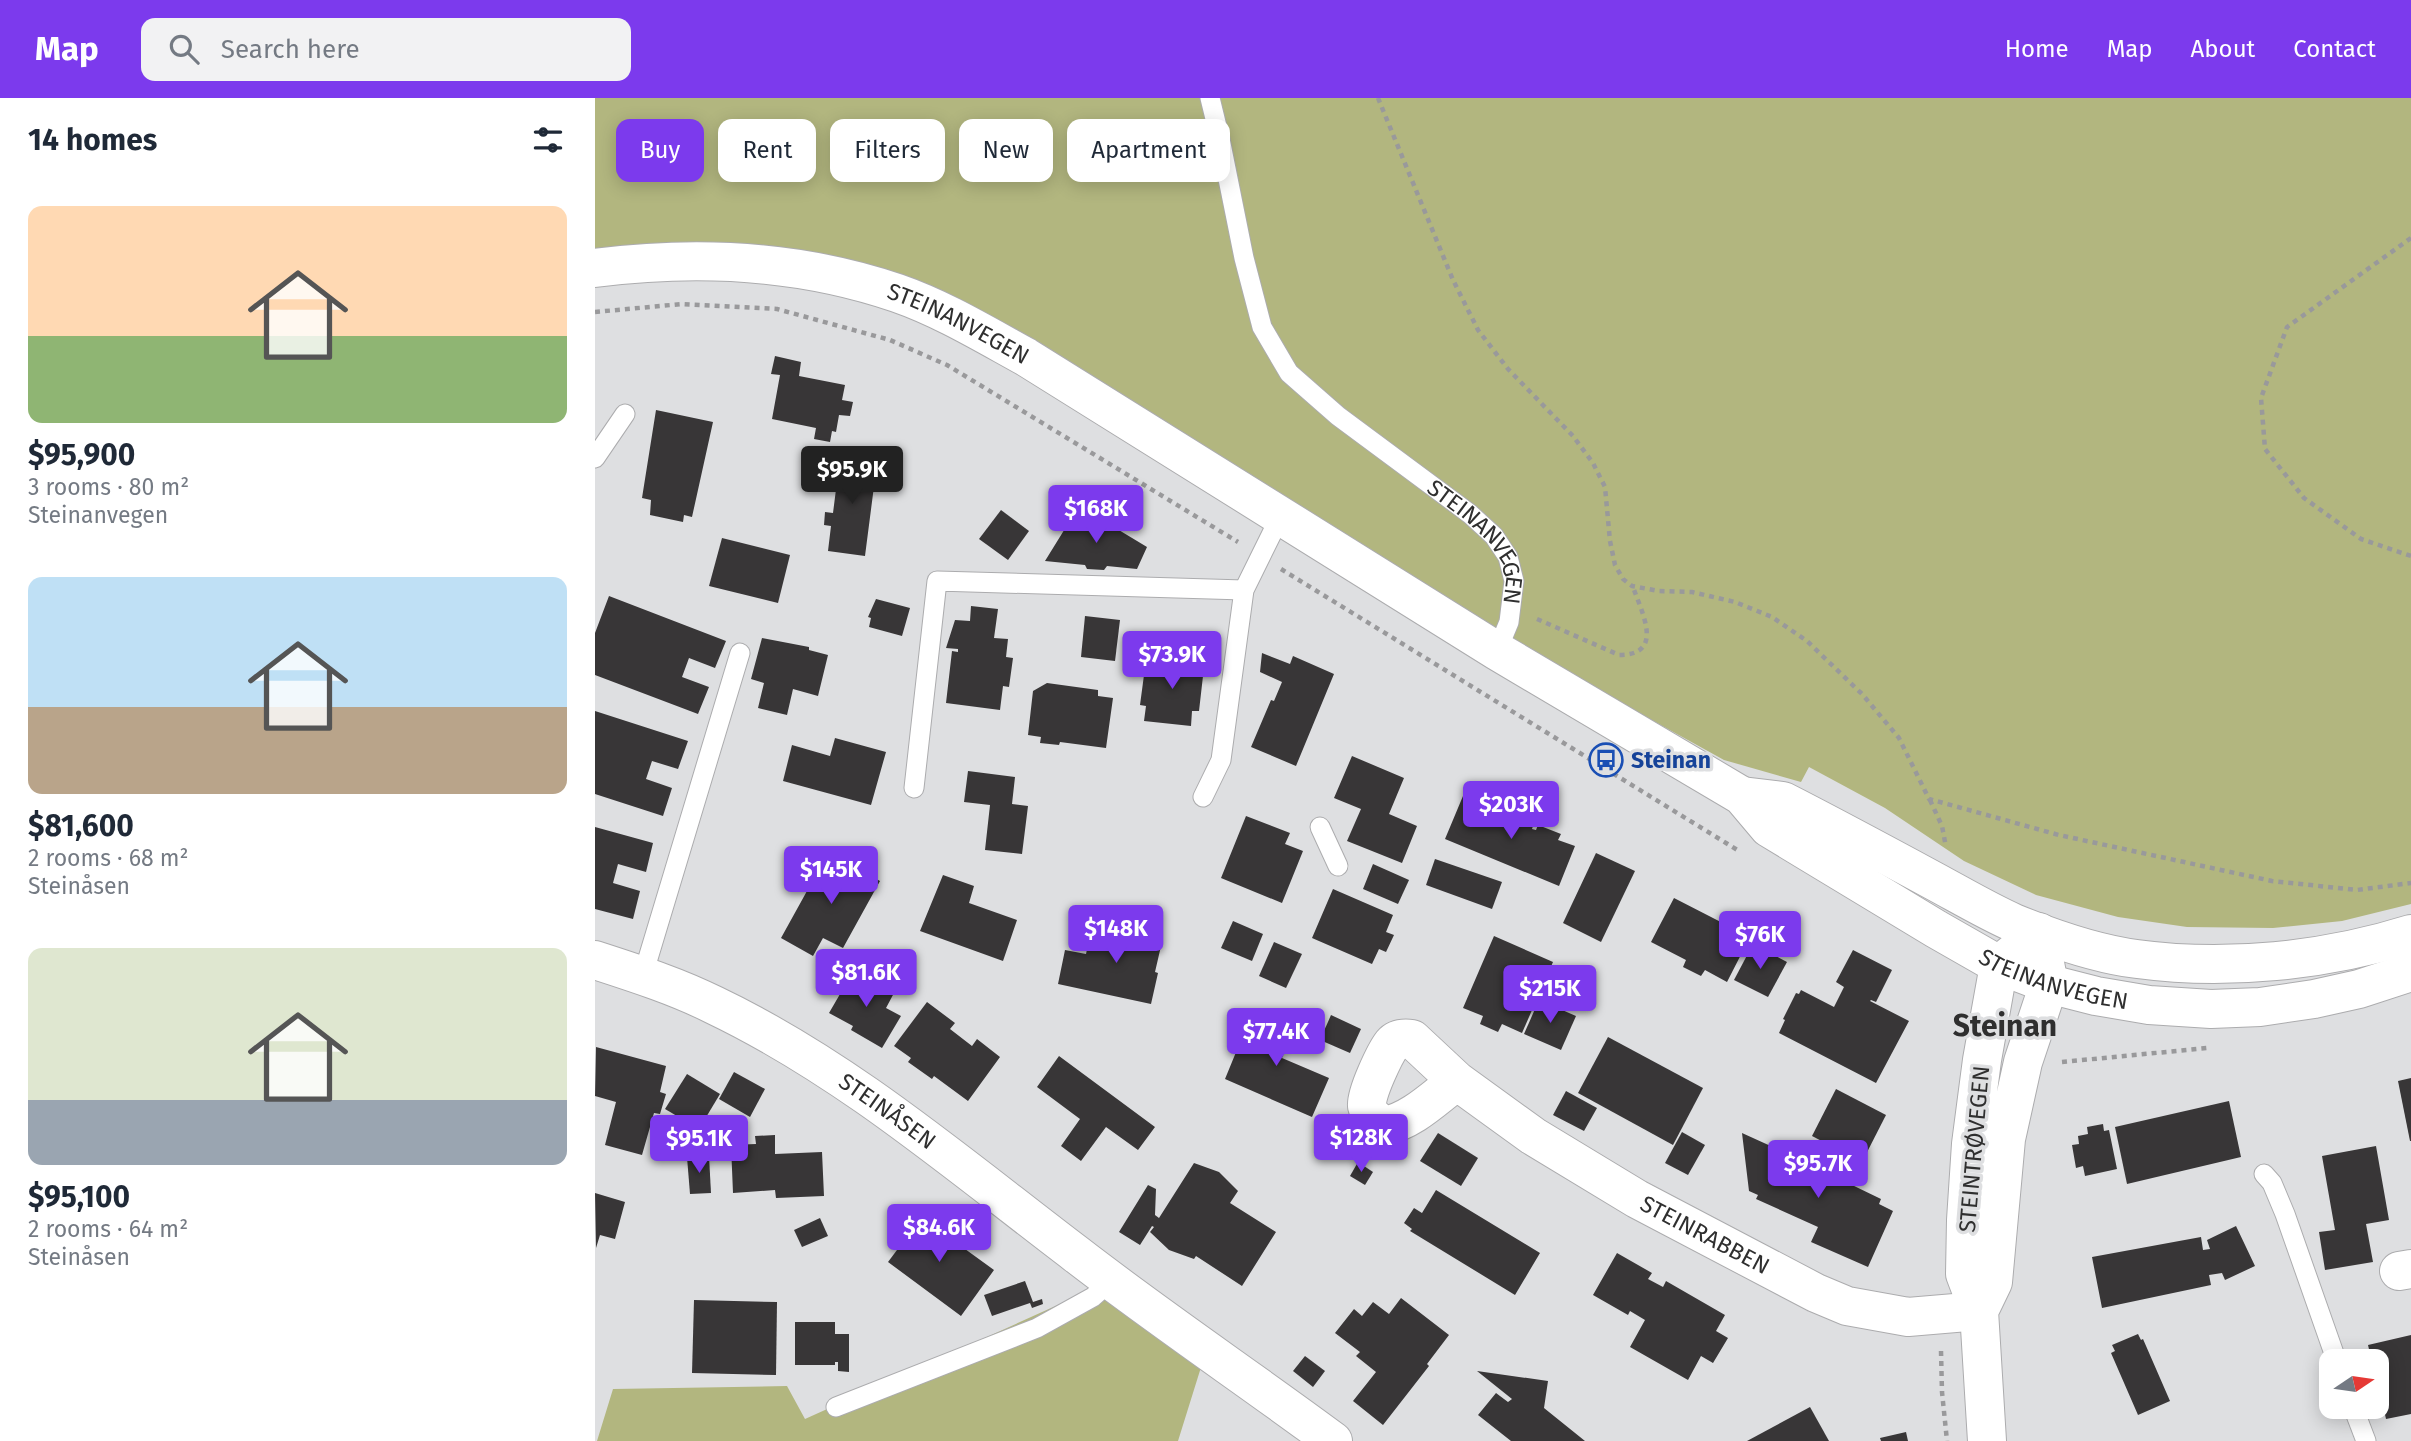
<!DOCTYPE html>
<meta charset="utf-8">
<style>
:root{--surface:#fff;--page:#f2f2f3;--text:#1f2937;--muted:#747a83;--accent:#7c3aed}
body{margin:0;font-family:"Fira Sans",sans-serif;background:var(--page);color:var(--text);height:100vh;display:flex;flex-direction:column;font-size:26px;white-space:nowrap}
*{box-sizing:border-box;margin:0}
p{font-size:23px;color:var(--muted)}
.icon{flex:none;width:38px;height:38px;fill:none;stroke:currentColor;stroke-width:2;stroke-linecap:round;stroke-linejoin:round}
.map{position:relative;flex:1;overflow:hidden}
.side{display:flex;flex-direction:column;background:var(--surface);width:595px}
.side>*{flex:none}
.top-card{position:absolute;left:21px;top:21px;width:665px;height:63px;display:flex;gap:14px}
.needle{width:46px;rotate:77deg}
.controls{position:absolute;left:1724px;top:1251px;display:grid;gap:14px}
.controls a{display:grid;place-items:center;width:70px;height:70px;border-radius:14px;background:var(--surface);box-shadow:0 4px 18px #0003;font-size:35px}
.price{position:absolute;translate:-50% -60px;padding:0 16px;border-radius:7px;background:var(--accent);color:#fff;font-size:23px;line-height:46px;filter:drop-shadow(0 2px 4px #0008)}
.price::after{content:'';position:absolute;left:50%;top:42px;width:21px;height:16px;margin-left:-10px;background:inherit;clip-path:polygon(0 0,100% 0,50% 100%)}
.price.on{background:#222;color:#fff}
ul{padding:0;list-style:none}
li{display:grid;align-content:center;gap:14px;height:371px;padding:0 28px}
li span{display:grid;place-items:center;height:217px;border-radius:14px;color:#555}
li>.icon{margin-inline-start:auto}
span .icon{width:126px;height:126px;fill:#fffc;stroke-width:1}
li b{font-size:30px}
h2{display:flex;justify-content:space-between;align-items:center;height:84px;padding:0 28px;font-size:30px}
.tag{padding:0 24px;border-radius:14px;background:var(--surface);box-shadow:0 4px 18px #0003;font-size:24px;line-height:63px}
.tag.on{background:var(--accent);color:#fff}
header{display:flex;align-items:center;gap:42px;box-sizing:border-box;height:98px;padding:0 35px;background:var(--accent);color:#fff}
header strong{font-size:33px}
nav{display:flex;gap:38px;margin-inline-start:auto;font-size:24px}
.search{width:490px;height:63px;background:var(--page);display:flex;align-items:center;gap:18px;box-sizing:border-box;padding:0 24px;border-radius:14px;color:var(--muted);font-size:26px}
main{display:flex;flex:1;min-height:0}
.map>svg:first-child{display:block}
</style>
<header>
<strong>Map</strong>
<div class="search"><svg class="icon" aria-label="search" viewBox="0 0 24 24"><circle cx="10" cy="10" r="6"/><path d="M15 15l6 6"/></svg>Search here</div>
<nav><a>Home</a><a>Map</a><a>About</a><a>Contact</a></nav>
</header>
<main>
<section class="side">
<h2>14 homes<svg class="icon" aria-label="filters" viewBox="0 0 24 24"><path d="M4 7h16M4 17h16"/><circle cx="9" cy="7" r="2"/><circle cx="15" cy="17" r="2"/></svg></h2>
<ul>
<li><span style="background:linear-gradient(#ffd9b3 60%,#8fb573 0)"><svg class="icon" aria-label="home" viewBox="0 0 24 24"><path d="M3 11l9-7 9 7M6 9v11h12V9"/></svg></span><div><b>$95,900</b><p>3 rooms · 80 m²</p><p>Steinanvegen</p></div></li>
<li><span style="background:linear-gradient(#bfe0f5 60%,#b9a48a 0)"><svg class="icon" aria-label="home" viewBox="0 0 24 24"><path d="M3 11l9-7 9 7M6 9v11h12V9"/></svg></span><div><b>$81,600</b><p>2 rooms · 68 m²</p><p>Steinåsen</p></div></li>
<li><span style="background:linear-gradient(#dfe7d0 70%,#9aa5b1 0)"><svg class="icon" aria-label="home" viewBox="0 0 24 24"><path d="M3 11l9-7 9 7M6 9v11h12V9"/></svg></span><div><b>$95,100</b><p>2 rooms · 64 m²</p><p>Steinåsen</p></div></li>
</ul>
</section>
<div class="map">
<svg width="1816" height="1343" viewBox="0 0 1816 1343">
<rect width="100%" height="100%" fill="#dedfe1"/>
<!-- green -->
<g fill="#b2b67f">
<polygon points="0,0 1816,0 1816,806 1747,823 1678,830 1592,829 1523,819 1441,797 1369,763 1290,710 1214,669 1206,684 1129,662 686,417 305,188 0,175"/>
<polygon points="516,1183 612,1250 583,1343 2,1343 18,1291 192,1288 210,1321"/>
</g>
<!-- building -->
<g fill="#383637">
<polygon points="180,258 206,264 204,278 250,287 247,302 258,304 255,318 244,317 241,334 237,333 235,344 219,341 221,330 177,321 185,277 176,276"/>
<polygon points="61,312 118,324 97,419 89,417 88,424 55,417 56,402 47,400"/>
<polygon points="250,350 261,352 260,362 282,365 270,458 233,453 236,428 229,427 230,414 238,415 245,360 248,360"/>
<polygon points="484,408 552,449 542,471 512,468 509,472 492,471 490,467 450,463"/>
<polygon points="406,412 434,433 413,462 384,441"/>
<polygon points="127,440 195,457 183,505 114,488"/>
<polygon points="14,498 131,543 120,570 94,560 87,579 114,589 103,616 0,577 0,535"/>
<polygon points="281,501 315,510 307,538 274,529 276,520 273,519"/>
<polygon points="376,508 403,511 399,540 413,541 411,559 418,560 414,589 408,588 405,612 351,605 357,553 363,554 363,551 351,550 360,522 375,523"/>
<polygon points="490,518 525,522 520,563 486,559"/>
<polygon points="167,540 214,549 214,552 233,557 223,598 198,591 192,617 163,610 169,585 156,581"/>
<polygon points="667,555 695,566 698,558 739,576 701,668 656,649 676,602 679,603 687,584 665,574"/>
<polygon points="559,556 604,562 602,578 608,578 604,613 597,613 596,628 549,623 551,608 545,607 549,577 556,577"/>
<polygon points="452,585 503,592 503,598 518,600 511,650 465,644 464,647 445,645 446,639 433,637 438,593"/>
<polygon points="0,613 93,643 83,671 57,663 51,681 77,690 68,718 0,696"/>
<polygon points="240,640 291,654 276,707 188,683 197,647 235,658"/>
<polygon points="757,658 809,680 794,716 822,728 807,765 752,743 766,711 739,700"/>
<polygon points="373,673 420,679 417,706 433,708 427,756 390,752 395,707 369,704"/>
<polygon points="868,698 886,705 885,710 914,721 917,716 939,725 937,731 941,732 943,727 966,736 963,742 980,748 964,788 850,741"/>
<polygon points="651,718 695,735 690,746 708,753 687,805 626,780"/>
<polygon points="0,729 58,745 51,774 23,766 18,785 45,793 38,821 0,811"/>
<polygon points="233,755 285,783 248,850 228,840 218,858 186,840"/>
<polygon points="1001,755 1040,773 1006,844 968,825"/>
<polygon points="840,761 907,784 897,811 831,787"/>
<polygon points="778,766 814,782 803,806 768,791"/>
<polygon points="348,777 379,788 374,805 422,822 408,863 325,833"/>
<polygon points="738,791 798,817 791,834 799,837 791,854 784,851 777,866 717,840"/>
<polygon points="1079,800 1155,839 1132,884 1110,872 1106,878 1088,869 1091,862 1056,844"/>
<polygon points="638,823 668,836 657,863 626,850"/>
<polygon points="528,826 565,834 562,847 566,848 560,874 563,875 556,906 463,886 470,852 491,856 496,833 519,838"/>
<polygon points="899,838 958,864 927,935 907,926 903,934 885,926 888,918 868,910"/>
<polygon points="679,844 707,856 691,890 664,878"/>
<polygon points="1158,846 1192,864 1173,899 1139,882"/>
<polygon points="1258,852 1297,872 1281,904 1276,902 1275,903 1314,923 1281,985 1184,935 1190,922 1188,921 1201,895 1204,896 1206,892 1239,909 1249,889 1241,884"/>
<polygon points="259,872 299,895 291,910 306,918 287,950 256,932 258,928 234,915"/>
<polygon points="944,902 981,918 966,952 929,936"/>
<polygon points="332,904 360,925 355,931 377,948 382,941 405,959 373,1003 339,978 337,981 313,964 316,960 299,948"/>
<polygon points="668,913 701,927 687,960 734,980 717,1019 630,981 646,942 654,945"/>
<polygon points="736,917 766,931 755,955 725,942"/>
<polygon points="1013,939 1108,990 1078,1047 983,995"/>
<polygon points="1,949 71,968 65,994 71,996 65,1016 59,1015 47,1057 10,1047 21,1004 0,998"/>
<polygon points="464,958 560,1029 543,1052 511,1029 486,1063 466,1048 485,1021 442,989"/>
<polygon points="139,974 170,991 155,1019 124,1001"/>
<polygon points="92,976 125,996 104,1031 70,1011"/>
<polygon points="1816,980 1816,1043 1815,1043 1803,983"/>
<polygon points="1241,991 1291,1017 1267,1064 1217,1038"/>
<polygon points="971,993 1002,1010 989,1033 958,1017"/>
<polygon points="1634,1003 1646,1059 1532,1086 1520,1029"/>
<polygon points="1508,1026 1509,1033 1514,1032 1522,1071 1490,1078 1488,1068 1481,1070 1477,1047 1484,1046 1483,1038 1493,1036 1492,1029"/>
<polygon points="71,1028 89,1039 75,1062 57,1051"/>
<polygon points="1087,1034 1110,1047 1093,1077 1070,1065"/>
<polygon points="843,1035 883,1060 866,1088 825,1063"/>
<polygon points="1147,1035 1222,1069 1226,1060 1259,1076 1255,1086 1286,1101 1284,1106 1298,1113 1273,1169 1216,1144 1223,1129 1161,1101 1163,1097 1154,1093"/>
<polygon points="180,1037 180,1056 227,1054 229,1098 181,1100 180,1092 138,1095 136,1047 161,1046 160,1038"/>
<polygon points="1781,1048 1794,1122 1771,1126 1778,1164 1730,1172 1724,1134 1740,1132 1727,1058"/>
<polygon points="114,1058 116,1095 95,1096 92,1059"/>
<polygon points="763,1064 778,1074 770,1087 755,1078"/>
<polygon points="599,1065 624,1074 643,1093 635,1105 681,1134 647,1188 601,1158 599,1161 574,1152 555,1134 559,1129 557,1128 545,1147 524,1134 553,1087 561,1091 560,1117 564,1120"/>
<polygon points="841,1092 945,1155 920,1197 815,1133 817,1131 809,1125 819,1110 827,1115"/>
<polygon points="0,1095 30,1104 20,1141 5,1137 1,1150"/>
<polygon points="319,1114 399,1172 366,1218 293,1164 305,1148 298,1143"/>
<polygon points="225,1120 233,1138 207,1149 199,1132"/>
<polygon points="1641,1128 1660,1168 1630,1182 1627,1175 1614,1177 1616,1187 1507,1210 1497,1159 1606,1139 1608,1152 1615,1151 1612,1142"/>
<polygon points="1022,1155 1057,1175 1053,1181 1068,1189 1071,1183 1130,1217 1121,1233 1133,1240 1118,1265 1106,1258 1093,1282 1035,1249 1050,1222 1035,1213 1033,1217 998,1197"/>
<polygon points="430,1183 438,1204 447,1201 448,1206 437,1210 435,1205 397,1218 389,1197"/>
<polygon points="806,1200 854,1237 832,1266 834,1268 788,1327 758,1303 781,1274 761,1258 765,1254 740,1235 759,1211 767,1218 778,1204 794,1216"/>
<polygon points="99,1202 182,1204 181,1277 97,1275"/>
<polygon points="200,1224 240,1224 240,1236 254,1236 254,1274 243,1273 243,1264 240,1264 240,1267 200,1267"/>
<polygon points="1543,1236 1546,1242 1548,1241 1575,1303 1543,1317 1516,1255 1520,1253 1517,1247"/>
<polygon points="1816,1237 1816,1316 1791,1321 1782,1281 1782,1264 1777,1264 1773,1247"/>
<polygon points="710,1258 730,1273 718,1289 698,1273"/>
<polygon points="882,1273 953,1283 949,1310 990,1343 916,1343 883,1317 901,1295 913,1304 917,1301"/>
<polygon points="1215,1309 1234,1343 1152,1343"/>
<polygon points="1311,1334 1313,1343 1286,1343 1285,1340"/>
</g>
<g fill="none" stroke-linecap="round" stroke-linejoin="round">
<defs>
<g id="lane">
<path id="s1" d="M615 0 625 41 649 160 667 229 694 275 743 318 875 416 899 438 913 459 919 483 914 524 902 553"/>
<polyline points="0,360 30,316"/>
<polyline points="319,690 342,483 649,492"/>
<polyline points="608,699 626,662 649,492 686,417"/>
<polyline points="725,729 743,768"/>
<polyline points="48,877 145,555"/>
<polyline points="1669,1076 1677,1085 1690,1116 1742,1264"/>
<polyline points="241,1309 442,1230 498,1199 516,1183"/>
<polyline points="1758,1309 1771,1343"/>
</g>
<g id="street">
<path id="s2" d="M0 862C40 875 81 888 119 907 251 970 365 1068 481 1156 565 1221 653 1280 738 1343"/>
<path id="s3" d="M862 983C839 1000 818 1022 790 1028 782 1023 774 1017 772 1008 770 997 790 955 797 946 802 940 810 940 817 941L862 983 938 1038 1042 1101 1221 1195 1252 1208 1313 1219 1384 1213"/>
<polyline points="1804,1173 1816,1171"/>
<polyline points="1384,1213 1398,1184 1411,1041 1428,964 1454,886 1444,834 1404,867 1387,962 1376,1046 1371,1122 1370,1176 1384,1213 1392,1343"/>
</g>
<g id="secondary">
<path id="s4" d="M0 170C101 157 205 162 302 195 348 211 389 236 431 259L902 553 1147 698 1174 730 1341 831 1404 867 1454 886 1501 898 1554 907 1616 911 1665 909 1719 901 1764 891 1816 874"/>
<path d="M1147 698 1188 703C1239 729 1289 756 1339 783 1365 797 1392 813 1419 825 1456 840 1502 856 1542 861 1631 873 1730 863 1816 836"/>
</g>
</defs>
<!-- lane casing -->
<use href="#lane" stroke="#acacae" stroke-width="21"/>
<!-- street casing -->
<use href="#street" stroke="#acacae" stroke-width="40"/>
<!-- secondary casing -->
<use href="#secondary" stroke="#acacae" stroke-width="40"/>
<!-- path -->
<g stroke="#99999b" stroke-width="4.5" stroke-dasharray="5 5" stroke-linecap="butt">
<polyline points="783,0 858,182 883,232 913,271 978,338 998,365 1010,389 1015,443 1020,467 1028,481 1037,488 1064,493 1097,494 1140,504 1177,519 1212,543 1267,596 1304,640 1334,701 1464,737 1677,783 1762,792 1816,785"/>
<polyline points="1816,140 1692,229 1666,300 1670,351 1709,400 1766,441 1816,458"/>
<polyline points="0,214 87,206 182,211 295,242 352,267 643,444"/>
<polyline points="686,471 1144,753"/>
<path d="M942 521 1024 557C1070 557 1047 515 1038 489"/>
<polyline points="1335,702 1347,728 1351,749"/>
<polyline points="1467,964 1612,950"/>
<polyline points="1346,1253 1347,1294 1352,1343"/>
</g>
<!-- lane -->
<use href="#lane" stroke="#fff" stroke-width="19"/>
<!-- street -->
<use href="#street" stroke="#fff" stroke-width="38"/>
<!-- secondary -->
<use href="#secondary" stroke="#fff" stroke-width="38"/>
</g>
<!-- icons -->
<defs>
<symbol id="bus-ring" viewBox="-11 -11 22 22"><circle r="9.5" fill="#dedfe1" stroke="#1a4fb4" stroke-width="1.5"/><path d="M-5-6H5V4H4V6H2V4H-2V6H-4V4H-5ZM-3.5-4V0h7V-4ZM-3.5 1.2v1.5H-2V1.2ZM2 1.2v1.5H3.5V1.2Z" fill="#1a4fb4"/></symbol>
</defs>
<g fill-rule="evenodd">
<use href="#bus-ring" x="992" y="643" width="38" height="38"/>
</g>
<g text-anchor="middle" stroke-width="7" stroke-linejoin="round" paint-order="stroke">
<!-- street labels -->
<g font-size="23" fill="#2f2f2f" stroke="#dedfe1">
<text dy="8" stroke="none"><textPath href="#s4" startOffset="374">STEINANVEGEN</textPath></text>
<text dy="8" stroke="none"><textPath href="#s1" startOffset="546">STEINANVEGEN</textPath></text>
<text dy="8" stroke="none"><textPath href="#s4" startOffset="1656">STEINANVEGEN</textPath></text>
<text dy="8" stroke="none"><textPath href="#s2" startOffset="331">STEINÅSEN</textPath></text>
<text transform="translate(1379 1051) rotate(-85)" y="8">STEINTRØVEGEN</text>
<text dy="8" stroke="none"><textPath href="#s3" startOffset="556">STEINRABBEN</textPath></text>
</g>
<!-- transit labels -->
<g font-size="23" font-weight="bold" fill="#164399" stroke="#dedfe1" text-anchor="start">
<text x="1036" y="670">Steinan</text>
</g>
<!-- district labels -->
<g font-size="30" font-weight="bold" fill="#2f2f2f" stroke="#dedfe1">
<text x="1410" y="938">Steinan</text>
</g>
</g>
</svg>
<div class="controls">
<a><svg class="needle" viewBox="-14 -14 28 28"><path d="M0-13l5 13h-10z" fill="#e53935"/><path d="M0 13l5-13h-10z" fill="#747a83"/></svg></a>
</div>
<b class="price on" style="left:257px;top:408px">$95.9K</b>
<b class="price" style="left:501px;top:447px">$168K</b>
<b class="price" style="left:577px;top:593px">$73.9K</b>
<b class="price" style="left:916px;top:743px">$203K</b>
<b class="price" style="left:236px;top:808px">$145K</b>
<b class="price" style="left:521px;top:867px">$148K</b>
<b class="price" style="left:1165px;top:873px">$76K</b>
<b class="price" style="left:271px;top:911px">$81.6K</b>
<b class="price" style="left:955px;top:927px">$215K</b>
<b class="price" style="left:681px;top:970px">$77.4K</b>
<b class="price" style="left:766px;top:1076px">$128K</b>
<b class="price" style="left:104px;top:1077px">$95.1K</b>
<b class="price" style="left:1223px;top:1102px">$95.7K</b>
<b class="price" style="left:344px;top:1166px">$84.6K</b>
<div class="top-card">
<a class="tag on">Buy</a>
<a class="tag">Rent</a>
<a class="tag">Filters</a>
<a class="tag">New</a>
<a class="tag">Apartment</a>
</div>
</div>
</main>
